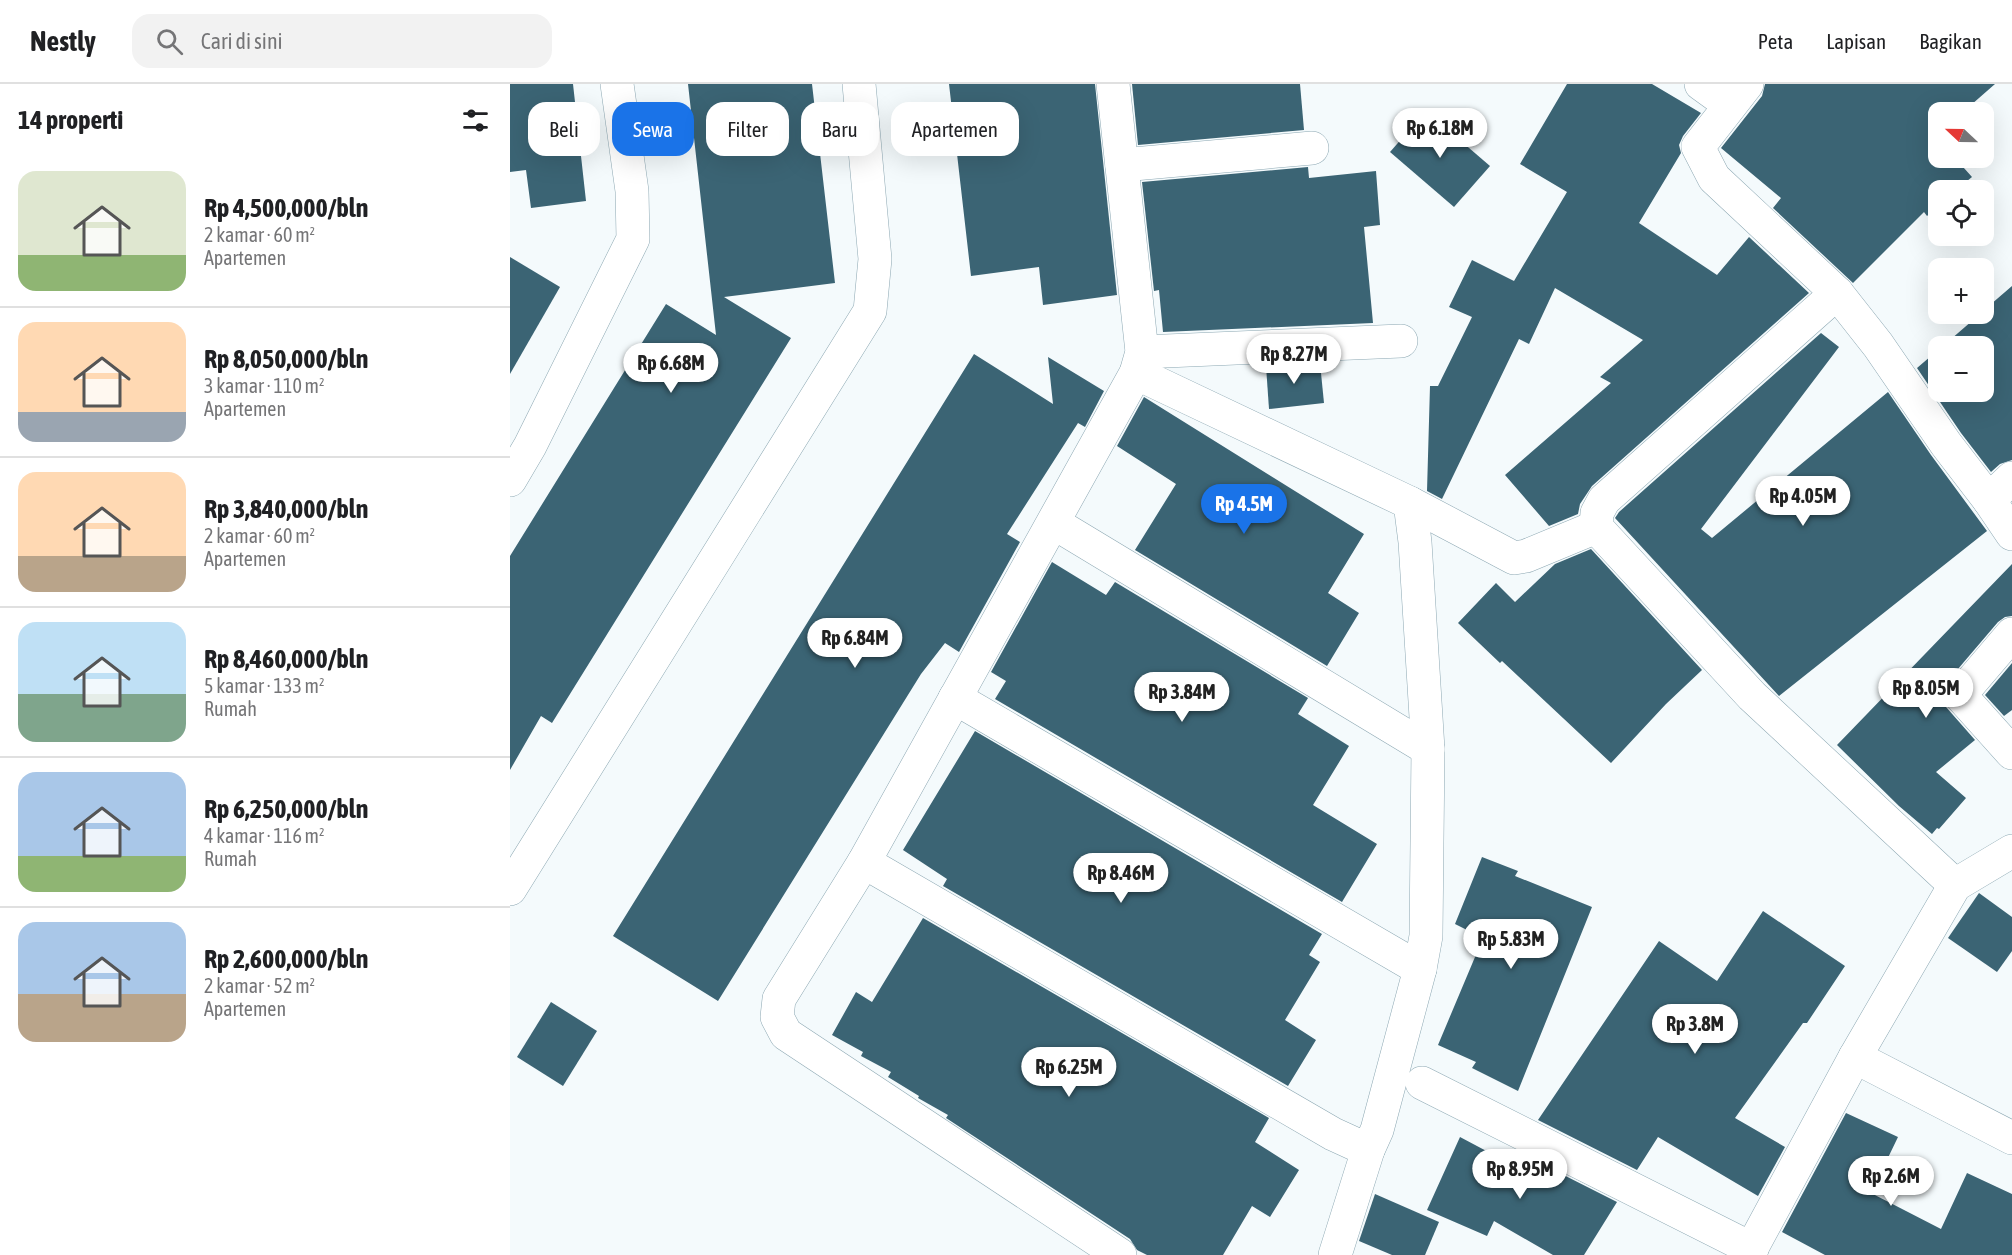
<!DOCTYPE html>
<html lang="id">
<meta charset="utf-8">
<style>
:root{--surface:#fff;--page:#f2f2f2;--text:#202124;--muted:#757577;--line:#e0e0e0;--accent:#1a73e8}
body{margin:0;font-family:"Asap Condensed",sans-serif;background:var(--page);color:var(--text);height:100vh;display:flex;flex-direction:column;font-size:22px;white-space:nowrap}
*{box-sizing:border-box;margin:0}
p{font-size:20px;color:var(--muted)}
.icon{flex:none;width:33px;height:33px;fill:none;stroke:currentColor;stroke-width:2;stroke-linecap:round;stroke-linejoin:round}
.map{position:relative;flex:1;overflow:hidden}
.side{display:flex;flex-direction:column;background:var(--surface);width:510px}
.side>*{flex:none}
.top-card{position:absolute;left:18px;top:18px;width:570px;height:54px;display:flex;gap:12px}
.needle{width:39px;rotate:292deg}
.tools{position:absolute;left:1418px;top:18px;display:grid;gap:12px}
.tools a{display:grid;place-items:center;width:66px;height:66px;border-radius:12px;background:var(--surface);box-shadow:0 6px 24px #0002;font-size:30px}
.price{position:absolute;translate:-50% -51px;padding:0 14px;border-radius:21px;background:#fff;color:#222;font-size:20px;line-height:39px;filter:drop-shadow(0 2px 3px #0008)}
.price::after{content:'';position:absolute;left:50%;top:36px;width:18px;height:14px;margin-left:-9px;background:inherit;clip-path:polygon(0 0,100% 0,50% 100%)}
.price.active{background:var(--accent);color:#fff}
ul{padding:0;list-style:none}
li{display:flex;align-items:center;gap:18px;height:150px;padding:0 18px}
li+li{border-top:2px solid var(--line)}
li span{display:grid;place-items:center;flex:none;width:168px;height:120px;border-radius:18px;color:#555}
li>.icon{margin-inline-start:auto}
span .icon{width:72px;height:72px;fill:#fffc;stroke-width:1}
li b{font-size:26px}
h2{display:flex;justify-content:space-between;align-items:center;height:72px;padding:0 18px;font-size:26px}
.chip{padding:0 21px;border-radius:18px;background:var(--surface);box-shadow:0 6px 24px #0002;font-size:21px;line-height:54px}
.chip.active{background:var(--accent);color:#fff}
header{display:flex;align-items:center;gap:36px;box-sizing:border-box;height:84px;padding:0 30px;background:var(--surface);border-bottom:2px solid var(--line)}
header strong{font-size:28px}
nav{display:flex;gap:33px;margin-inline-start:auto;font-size:21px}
.search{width:420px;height:54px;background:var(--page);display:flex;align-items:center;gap:15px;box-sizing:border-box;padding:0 21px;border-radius:18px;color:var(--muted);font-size:22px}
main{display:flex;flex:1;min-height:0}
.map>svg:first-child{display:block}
</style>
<header>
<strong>Nestly</strong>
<div class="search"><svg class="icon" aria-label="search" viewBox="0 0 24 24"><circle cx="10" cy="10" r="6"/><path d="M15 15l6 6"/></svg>Cari di sini</div>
<nav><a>Peta</a><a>Lapisan</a><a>Bagikan</a></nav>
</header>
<main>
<section class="side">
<h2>14 properti<svg class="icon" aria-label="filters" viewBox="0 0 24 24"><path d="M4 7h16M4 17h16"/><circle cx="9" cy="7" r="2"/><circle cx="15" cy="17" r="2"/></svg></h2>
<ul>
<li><span style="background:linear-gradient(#dfe7d0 70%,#8fb573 0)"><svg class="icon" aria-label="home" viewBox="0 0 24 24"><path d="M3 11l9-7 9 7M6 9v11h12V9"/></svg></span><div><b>Rp 4,500,000/bln</b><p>2 kamar · 60 m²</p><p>Apartemen</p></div></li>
<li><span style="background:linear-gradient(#ffd9b3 75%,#9aa5b1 0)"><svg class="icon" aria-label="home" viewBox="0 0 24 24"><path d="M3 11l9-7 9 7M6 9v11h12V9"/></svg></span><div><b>Rp 8,050,000/bln</b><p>3 kamar · 110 m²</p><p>Apartemen</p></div></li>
<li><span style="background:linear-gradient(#ffd9b3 70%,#b9a48a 0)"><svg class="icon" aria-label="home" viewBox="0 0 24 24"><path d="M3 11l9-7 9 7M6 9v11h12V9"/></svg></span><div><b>Rp 3,840,000/bln</b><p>2 kamar · 60 m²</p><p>Apartemen</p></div></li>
<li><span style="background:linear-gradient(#bfe0f5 60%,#7fa58c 0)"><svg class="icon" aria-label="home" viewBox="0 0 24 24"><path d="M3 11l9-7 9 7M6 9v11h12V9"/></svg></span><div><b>Rp 8,460,000/bln</b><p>5 kamar · 133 m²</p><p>Rumah</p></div></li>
<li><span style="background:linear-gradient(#a9c7e8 70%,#8fb573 0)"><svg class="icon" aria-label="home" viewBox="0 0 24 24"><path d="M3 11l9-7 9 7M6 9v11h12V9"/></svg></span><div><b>Rp 6,250,000/bln</b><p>4 kamar · 116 m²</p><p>Rumah</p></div></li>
<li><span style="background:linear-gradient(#a9c7e8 60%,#b9a48a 0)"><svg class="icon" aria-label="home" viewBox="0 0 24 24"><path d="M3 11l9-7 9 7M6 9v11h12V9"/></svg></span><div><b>Rp 2,600,000/bln</b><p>2 kamar · 52 m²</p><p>Apartemen</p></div></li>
</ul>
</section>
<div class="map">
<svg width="1502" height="1171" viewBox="0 0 1502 1171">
<rect width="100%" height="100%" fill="#f4fafc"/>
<!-- building -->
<g fill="#3b6474">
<polygon points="0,0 63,0 76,117 21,124 16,86 0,88"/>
<polygon points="178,0 302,0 325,199 214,213 281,254 42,639 31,632 0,686 0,472 156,220 206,251"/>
<polygon points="439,0 585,0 607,211 533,221 529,183 461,192"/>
<polygon points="622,0 790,0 794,46 628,61"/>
<polygon points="1057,0 1142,0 1191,29 1173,52 1169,61 1171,69 1129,139 1207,191 1239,153 1299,209 1082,402 1070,420 1068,430 1039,442 995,391 1101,299 1090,293 1133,256 1045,204 1019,260 1009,255 932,415 917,407 920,302 928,302 962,233 939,223 962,176 1004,197 1057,108 1010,80"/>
<polygon points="1255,0 1485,0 1453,28 1428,28 1428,74 1445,74 1462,93 1446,106 1428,106 1428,122 1417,132 1414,128 1343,199 1263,124 1271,114 1211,64 1252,12"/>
<polygon points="916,27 980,82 944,123 880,68"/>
<polygon points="798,83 799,94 866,87 870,141 854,143 863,239 653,248 649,206 644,207 632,98"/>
<polygon points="0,173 50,203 0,290"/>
<polygon points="1502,202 1502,376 1490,380 1481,388 1451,349 1407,284 1428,266 1428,308 1473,308 1473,262 1433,262 1470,230 1473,230 1473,227"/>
<polygon points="1311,249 1329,263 1191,445 1202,454 1378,308 1421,371 1477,447 1269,612 1105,434 1109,428"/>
<polygon points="464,270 543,320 538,273 594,307 575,343 568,339 497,450 510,458 449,568 435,559 411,590 208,917 103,852"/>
<polygon points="810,279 814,319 759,325 756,282"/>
<polygon points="634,313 854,450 818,509 849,529 817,582 625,466 666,400 607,362"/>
<polygon points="1081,465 1192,586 1156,620 1101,679 992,577 990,579 948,539 986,499 1005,518 1045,480"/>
<polygon points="542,478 596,511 605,498 798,614 788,630 839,662 803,721 867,760 832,818 485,615 496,597 481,588"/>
<polygon points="1502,480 1502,532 1495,533 1488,538 1436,599 1432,606 1432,615 1436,623 1465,656 1426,688 1456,714 1429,745 1427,744 1422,750 1389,722 1327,661"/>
<polygon points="1502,579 1502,626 1494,632 1475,611"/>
<polygon points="465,647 812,850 799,871 810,878 775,936 806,956 778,1002 433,802 437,795 393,766"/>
<polygon points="972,773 1008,787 1005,792 1082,823 1008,1007 962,984 966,978 928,961 973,854 945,840"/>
<polygon points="1469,809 1502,833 1502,867 1487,888 1438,854"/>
<polygon points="1253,827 1335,882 1297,939 1293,939 1225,1034 1275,1063 1248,1112 1148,1053 1127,1086 1028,1036 1149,857 1207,897"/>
<polygon points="413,834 759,1034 745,1058 789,1086 760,1133 742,1122 713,1171 637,1171 627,1166 620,1155 436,1034 438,1031 408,1014 409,1012 378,993 381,988 351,972 353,968 322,951 346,908 362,918"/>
<polygon points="41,918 87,947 53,1002 7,973"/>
<polygon points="1336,1029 1388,1053 1361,1109 1431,1145 1457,1089 1502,1110 1502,1171 1315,1171 1272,1148"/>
<polygon points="950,1053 999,1079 1006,1067 1107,1118 1074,1171 1043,1171 984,1137 977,1152 917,1126"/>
<polygon points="865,1110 929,1138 915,1171 882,1171 849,1157"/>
</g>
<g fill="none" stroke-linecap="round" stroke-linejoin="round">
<defs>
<g id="minor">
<polyline points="603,0 632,268 626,289 354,778 269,915 267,933 276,950 610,1171"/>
<polyline points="1191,0 1220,21"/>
<polyline points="1237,0 1188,63 1204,94 1327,209 1368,261 1436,360 1479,416 1502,450"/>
<polyline points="612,81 802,64"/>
<polyline points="1327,209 1094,416 1087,429 1086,443 1242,612 1445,801"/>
<polyline points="632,268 891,257"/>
<polyline points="0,396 20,362 123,155 122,107 107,0"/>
<polyline points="1479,416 1502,394"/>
<polyline points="900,419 1004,474 1016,472 1086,443"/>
<polyline points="544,439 918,665"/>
<polyline points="1502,550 1450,611 1502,669"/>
<polyline points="445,614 910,885"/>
<polyline points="354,778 823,1050 858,1066 867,1046 910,885 916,852 918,665 905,458 900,419 626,289"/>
<polyline points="0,805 360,227 365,175 349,0"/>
<polyline points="1345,973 1502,1054"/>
<polyline points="912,999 1242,1165"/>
<polyline points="825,1171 858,1066"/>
<polyline points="1238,1171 1345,973 1445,801 1502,767"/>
</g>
</defs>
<!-- minor casing -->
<use href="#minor" stroke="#8da8b3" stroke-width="34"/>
<!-- minor -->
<use href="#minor" stroke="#fff" stroke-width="33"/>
</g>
</svg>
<div class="tools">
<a><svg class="needle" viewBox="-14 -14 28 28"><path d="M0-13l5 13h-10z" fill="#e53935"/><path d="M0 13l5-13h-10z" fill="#757577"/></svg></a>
<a><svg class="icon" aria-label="locate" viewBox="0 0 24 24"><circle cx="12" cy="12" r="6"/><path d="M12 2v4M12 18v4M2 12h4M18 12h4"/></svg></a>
<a>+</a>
<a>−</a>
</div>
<b class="price" style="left:930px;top:75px">Rp 6.18M</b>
<b class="price" style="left:784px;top:301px">Rp 8.27M</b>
<b class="price" style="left:161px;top:310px">Rp 6.68M</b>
<b class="price" style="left:1293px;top:443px">Rp 4.05M</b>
<b class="price active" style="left:734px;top:451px">Rp 4.5M</b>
<b class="price" style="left:345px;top:585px">Rp 6.84M</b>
<b class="price" style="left:1416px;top:635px">Rp 8.05M</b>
<b class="price" style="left:672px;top:639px">Rp 3.84M</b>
<b class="price" style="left:611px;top:820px">Rp 8.46M</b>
<b class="price" style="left:1001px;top:886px">Rp 5.83M</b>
<b class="price" style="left:1185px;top:971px">Rp 3.8M</b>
<b class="price" style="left:559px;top:1014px">Rp 6.25M</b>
<b class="price" style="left:1010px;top:1116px">Rp 8.95M</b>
<b class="price" style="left:1381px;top:1123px">Rp 2.6M</b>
<div class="top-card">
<a class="chip">Beli</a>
<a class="chip active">Sewa</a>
<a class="chip">Filter</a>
<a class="chip">Baru</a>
<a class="chip">Apartemen</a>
</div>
</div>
</main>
